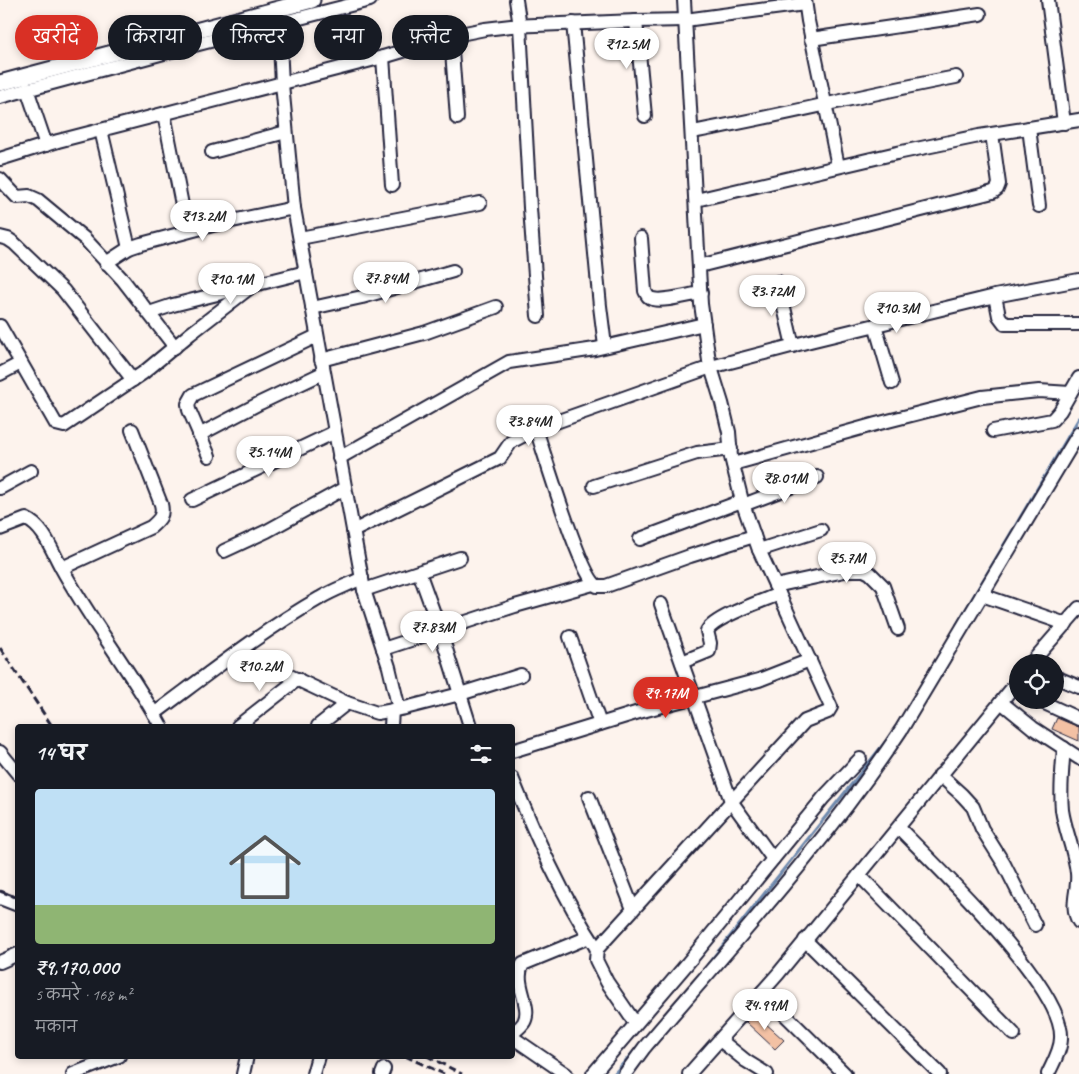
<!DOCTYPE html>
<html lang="hi">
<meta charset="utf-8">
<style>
:root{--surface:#171b24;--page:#20242c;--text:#f1f3f6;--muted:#9ea1a6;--line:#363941;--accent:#d93025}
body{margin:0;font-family:Caveat,"Playpen Sans Deva",sans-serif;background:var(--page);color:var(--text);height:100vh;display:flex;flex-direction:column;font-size:19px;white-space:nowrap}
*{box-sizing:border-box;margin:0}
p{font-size:16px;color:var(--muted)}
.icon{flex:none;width:28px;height:28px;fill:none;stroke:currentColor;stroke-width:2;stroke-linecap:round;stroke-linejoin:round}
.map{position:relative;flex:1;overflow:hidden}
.details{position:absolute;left:15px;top:724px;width:500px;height:335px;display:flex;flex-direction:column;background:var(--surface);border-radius:5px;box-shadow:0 2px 8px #0003}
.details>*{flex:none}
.hud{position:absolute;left:15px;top:15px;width:500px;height:45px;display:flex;gap:10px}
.buttons{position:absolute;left:1009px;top:654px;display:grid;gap:10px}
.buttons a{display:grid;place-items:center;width:55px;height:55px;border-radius:50%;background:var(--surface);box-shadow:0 2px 8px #0003;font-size:25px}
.price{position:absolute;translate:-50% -42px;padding:0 11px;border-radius:18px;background:#fff;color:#222;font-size:16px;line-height:32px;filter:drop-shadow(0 1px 2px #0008)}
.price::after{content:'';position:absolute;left:50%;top:30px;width:15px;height:11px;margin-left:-8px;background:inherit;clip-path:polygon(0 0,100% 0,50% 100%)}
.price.current{background:var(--accent);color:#fff}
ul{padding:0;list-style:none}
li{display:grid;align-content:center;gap:10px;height:265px;padding:0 20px}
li+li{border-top:1px solid var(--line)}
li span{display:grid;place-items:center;height:155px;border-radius:5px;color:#555}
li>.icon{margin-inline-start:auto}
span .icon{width:90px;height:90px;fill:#fffc;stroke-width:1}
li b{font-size:21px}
h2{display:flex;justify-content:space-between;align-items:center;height:60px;padding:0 20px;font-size:21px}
.pill{padding:0 18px;border-radius:22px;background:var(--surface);box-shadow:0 2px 8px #0003;font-size:18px;line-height:45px}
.pill.current{background:var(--accent);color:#fff}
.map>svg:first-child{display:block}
</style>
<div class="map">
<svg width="1079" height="1074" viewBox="0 0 1079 1074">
<rect width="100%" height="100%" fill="#fdf3ed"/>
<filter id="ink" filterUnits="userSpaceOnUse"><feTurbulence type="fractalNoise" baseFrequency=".02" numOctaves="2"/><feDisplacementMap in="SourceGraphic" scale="10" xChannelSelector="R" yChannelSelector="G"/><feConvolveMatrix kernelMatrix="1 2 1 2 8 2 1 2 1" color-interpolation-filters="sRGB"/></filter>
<g filter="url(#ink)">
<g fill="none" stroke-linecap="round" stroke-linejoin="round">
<!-- stream -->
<g stroke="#6e89ae" stroke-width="3">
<polyline points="957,624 1079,418"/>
<polyline points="708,964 886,741"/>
<polyline points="614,1074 634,1051"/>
</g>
</g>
<!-- building -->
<g fill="#f3c1a4" stroke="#22223b">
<polygon points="1057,718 1079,727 1079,741 1052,729"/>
<polygon points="754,1013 784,1040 775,1049 746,1022"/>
</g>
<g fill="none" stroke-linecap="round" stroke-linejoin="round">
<defs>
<g id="minor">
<polyline points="516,0 520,26 530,208 538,316"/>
<polyline points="805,0 808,21 838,166"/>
<polyline points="1048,0 1064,123"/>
<polyline points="636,21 645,116"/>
<polyline points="573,23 600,306 605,346"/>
<polyline points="279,24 282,84 294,208 364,590 389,667 399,709"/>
<polyline points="451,37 457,118"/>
<polyline points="811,39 980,14"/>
<polyline points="383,57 392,185"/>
<polyline points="27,89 46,145"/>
<polyline points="0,97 179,49 370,0"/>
<polyline points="164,114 182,205"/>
<polyline points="1029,128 1039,206"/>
<polyline points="101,130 129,248"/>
<path d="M692 132C780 116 867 94 956 77"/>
<polyline points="212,152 286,132"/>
<polyline points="0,159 58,141 383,57 460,34 485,29 511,26 636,21 685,20 805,4"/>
<polyline points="0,179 17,197 29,196 38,200 85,239 123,280 175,347"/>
<polyline points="696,200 897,153 979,136 1079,120"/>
<polyline points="0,237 8,239 14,243 63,290 133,380"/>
<polyline points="300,238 480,203"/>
<path d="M641 238 645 291C647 295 648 298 653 299 664 302 688 295 701 293"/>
<polyline points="106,263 129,248 141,244 213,225 294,208"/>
<polyline points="699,266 993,192 997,189 999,184 992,134"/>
<polyline points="778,282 793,346"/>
<polyline points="995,296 999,316 1005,324 1079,324"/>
<polyline points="312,308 362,297 453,271"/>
<polyline points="149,313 173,305 306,272"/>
<polyline points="875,325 892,383"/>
<polyline points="0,326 56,424 64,426 143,373 190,334 252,286"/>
<polyline points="321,360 424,333 496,307"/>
<polyline points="0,374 21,363"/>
<path d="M536 429C545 455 580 575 597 586H606L690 556 754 536"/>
<polyline points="993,431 1052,420 1060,411 1079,378"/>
<polyline points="199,435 260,403 323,373"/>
<polyline points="209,456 189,410 188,404 193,395 317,336"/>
<polyline points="339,458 509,362 595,349 704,324"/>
<polyline points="733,464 876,424 982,397 1039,391 1070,393"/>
<polyline points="594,486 697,453 731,449"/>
<polyline points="0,488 31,471"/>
<polyline points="192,500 335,432"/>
<polyline points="743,505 817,477"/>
<path d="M0 529 26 519C44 527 52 551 61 567 91 622 131 671 161 726"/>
<polyline points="353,531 500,458 511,442 536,429 711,367 810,341 995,296 1079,280"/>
<polyline points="640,539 742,501"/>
<polyline points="759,550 821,530"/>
<polyline points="224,551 267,531 345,488"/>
<path d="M62 568 151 527C159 520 164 516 161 504L132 430"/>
<polyline points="419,572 440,630 470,726"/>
<polyline points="775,586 849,570 864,570 870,573 883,586 898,629"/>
<polyline points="364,590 460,558"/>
<polyline points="982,595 1066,624"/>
<polyline points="661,604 731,801 773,859"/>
<polyline points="570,637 600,724"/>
<polyline points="383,649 515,606 593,584"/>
<polyline points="239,652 347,703 377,713 405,708 460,694 521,675"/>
<path d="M682 662 709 651 710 643 707 631C714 617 763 601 779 594"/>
<polyline points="1032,662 1079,608"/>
<polyline points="1055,677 1079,687"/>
<polyline points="1038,700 1079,719"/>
<polyline points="1001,702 1033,728 1079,758"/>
<path d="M154 714C208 674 262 631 320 598 333 590 348 585 362 578"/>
<polyline points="238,726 298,679"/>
<polyline points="318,726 347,703"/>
<polyline points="391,726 392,710"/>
<path d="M1064 748C1062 769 1060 789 1062 810 1065 831 1075 852 1077 873 1079 890 1069 906 1079 922"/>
<polyline points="512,751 639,712 759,680 810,660"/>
<polyline points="0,752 18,774"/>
<polyline points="940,775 962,795 973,807 982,829 1004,864 1035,925"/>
<path d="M512 778C536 837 562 896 597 949"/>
<polyline points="589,797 633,909"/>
<path d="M899 828C936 866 1064 987 1061 1038 1061 1050 1053 1063 1048 1074"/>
<polyline points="859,875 1014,1034"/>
<polyline points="0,898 18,905"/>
<polyline points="805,940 940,1074"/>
<polyline points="0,962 18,954"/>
<polyline points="762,992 845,1074"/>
<polyline points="635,1023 607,982 596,960 597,949 805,721 828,712 831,707 759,550 742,501 731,457 729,432 722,403 709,361 701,304 684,0"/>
<path d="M512 1034C516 1030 521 1027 524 1022 533 1006 512 982 523 964L589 937"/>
<polyline points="512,1037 566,1074"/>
<polyline points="720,1040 746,1061 767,1074"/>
<polyline points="73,1074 119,1056"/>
<polyline points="243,1074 247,1056"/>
<polyline points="313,1074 318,1056"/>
<polyline points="382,1074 384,1069"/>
<polyline points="593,1074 686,965 824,797 860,759"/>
<path d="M625 1074 644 1048C732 945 826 843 901 730L1079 433"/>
<polyline points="689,1074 778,974 1018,681"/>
</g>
<polyline id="major" points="0,83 312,0"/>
</defs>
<!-- minor casing -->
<use href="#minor" stroke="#22223b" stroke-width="16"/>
<!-- major casing -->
<use href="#major" stroke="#22223b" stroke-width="19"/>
<!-- minor -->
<use href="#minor" stroke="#fff" stroke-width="12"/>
<!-- major -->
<use href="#major" stroke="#fff" stroke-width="15"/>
<!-- rail -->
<g stroke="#22223b" stroke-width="3" stroke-dasharray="8 4" stroke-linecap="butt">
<polyline points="0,648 52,726"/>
<polyline points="0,891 18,898"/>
<polyline points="405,1056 444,1074"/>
<polyline points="427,1056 462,1074"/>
</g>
</g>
</g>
</svg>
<div class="buttons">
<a><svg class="icon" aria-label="locate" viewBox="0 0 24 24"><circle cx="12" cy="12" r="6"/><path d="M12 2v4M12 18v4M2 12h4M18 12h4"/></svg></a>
</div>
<b class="price" style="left:627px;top:70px">₹12.5M</b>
<b class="price" style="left:203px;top:242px">₹13.2M</b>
<b class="price" style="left:386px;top:304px">₹7.84M</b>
<b class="price" style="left:231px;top:305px">₹10.1M</b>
<b class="price" style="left:772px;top:317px">₹3.72M</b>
<b class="price" style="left:897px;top:334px">₹10.3M</b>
<b class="price" style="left:529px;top:447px">₹3.84M</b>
<b class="price" style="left:269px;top:478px">₹5.14M</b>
<b class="price" style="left:785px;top:504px">₹8.01M</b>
<b class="price" style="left:847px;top:584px">₹5.7M</b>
<b class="price" style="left:433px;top:653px">₹7.83M</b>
<b class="price" style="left:260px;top:692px">₹10.2M</b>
<b class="price current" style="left:666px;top:719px">₹9.17M</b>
<b class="price" style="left:765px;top:1031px">₹4.99M</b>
<div class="hud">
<a class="pill current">खरीदें</a>
<a class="pill">किराया</a>
<a class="pill">फ़िल्टर</a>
<a class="pill">नया</a>
<a class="pill">फ़्लैट</a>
</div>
<section class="details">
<h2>14 घर<svg class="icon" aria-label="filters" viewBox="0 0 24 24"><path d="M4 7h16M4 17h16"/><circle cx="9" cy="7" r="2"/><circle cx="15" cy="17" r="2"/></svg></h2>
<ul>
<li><span style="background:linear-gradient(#bfe0f5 75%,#8fb573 0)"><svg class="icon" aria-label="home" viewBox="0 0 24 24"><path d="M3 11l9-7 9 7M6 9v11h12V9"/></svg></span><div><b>₹9,170,000</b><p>5 कमरे · 168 m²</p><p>मकान</p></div></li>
</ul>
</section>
</div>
